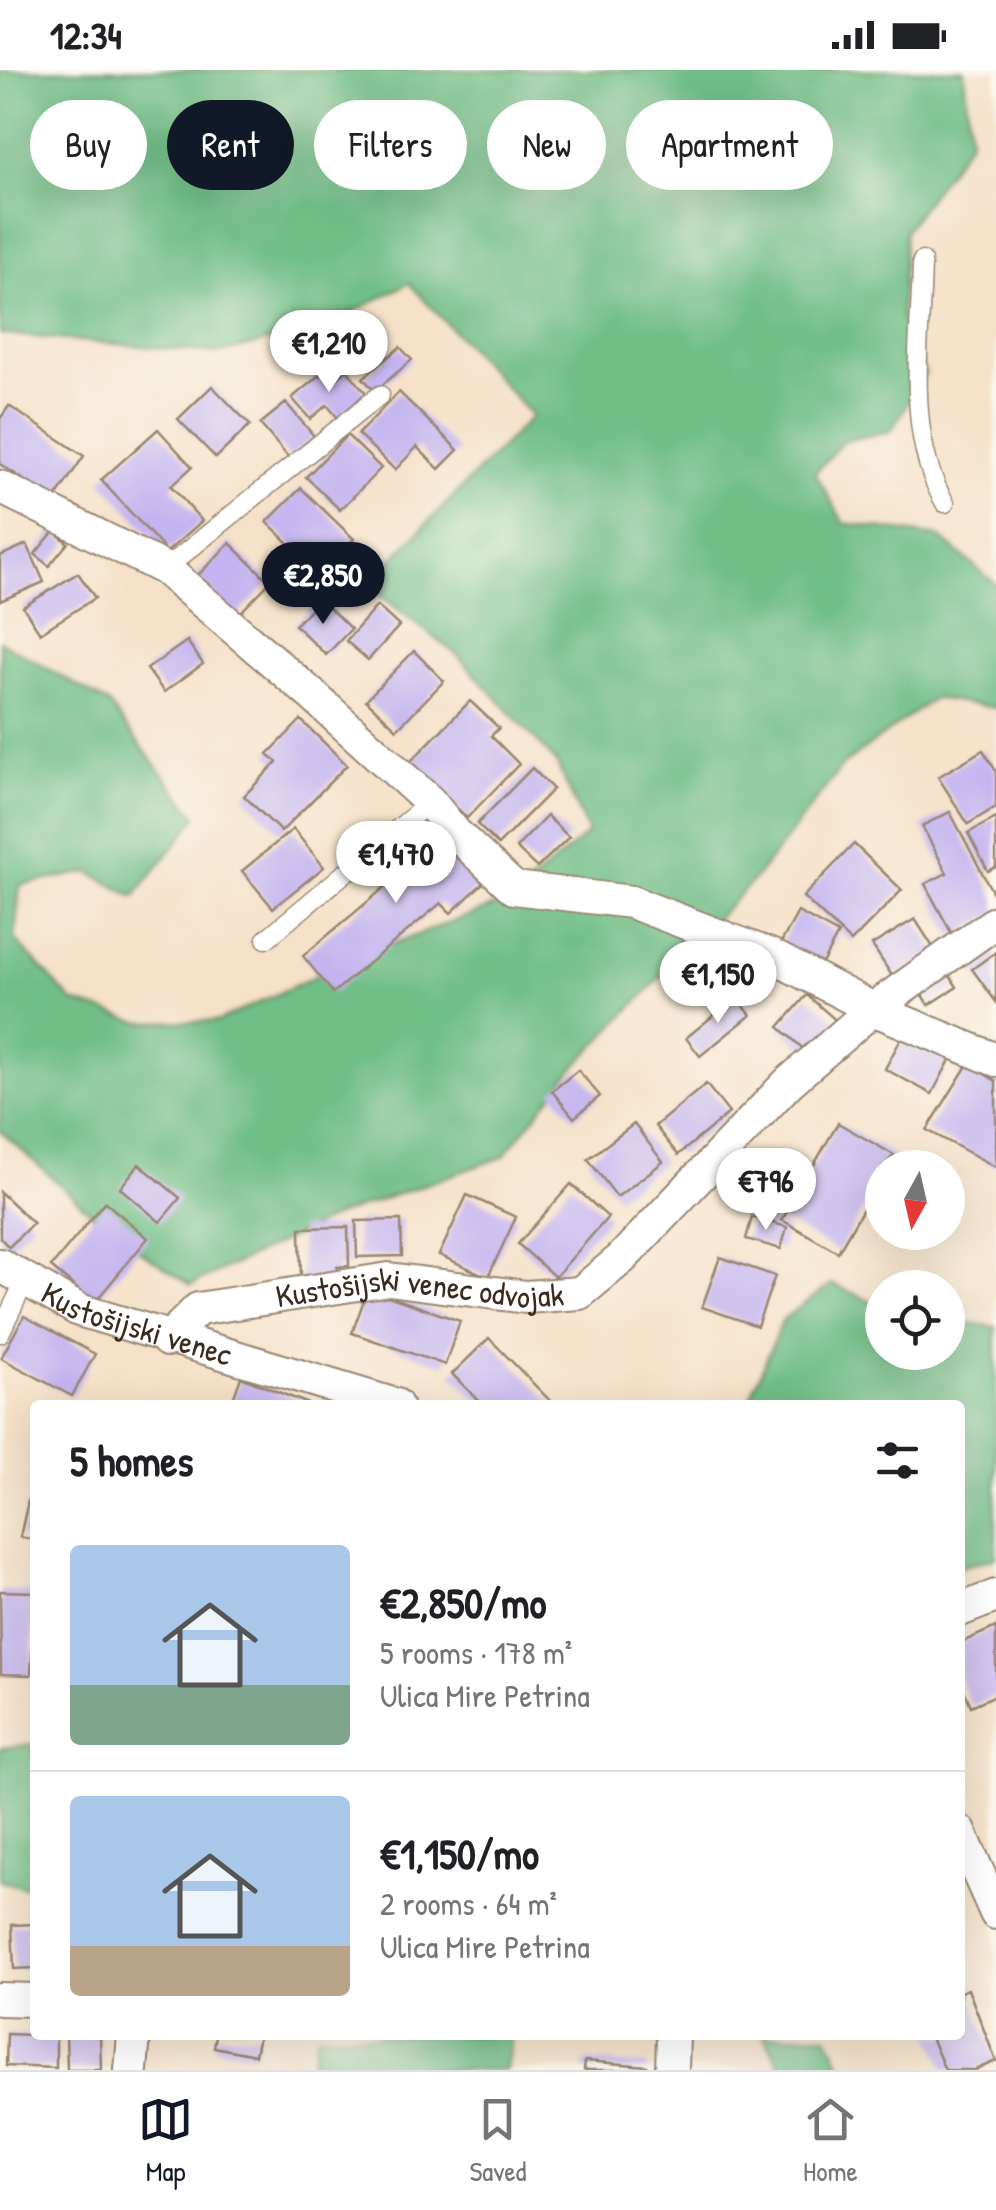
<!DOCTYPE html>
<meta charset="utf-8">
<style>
:root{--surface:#fff;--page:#f6f6f6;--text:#202124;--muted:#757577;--line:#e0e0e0;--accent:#111827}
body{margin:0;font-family:"Patrick Hand",sans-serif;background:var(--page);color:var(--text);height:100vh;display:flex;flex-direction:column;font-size:38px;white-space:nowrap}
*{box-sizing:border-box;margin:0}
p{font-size:32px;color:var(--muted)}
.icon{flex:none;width:55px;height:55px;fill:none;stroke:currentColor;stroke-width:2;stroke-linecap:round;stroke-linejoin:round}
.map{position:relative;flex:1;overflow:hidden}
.details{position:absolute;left:30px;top:1330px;width:935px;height:640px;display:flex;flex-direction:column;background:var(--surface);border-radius:10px;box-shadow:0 10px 40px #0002}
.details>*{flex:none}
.top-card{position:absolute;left:30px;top:30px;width:938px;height:90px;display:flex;gap:20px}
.needle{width:65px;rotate:188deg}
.tools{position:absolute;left:865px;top:1080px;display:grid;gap:20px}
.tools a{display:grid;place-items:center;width:100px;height:100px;border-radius:50%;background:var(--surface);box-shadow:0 10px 40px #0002;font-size:50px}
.price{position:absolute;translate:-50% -85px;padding:0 22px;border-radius:35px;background:#fff;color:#222;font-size:32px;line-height:65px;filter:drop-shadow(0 2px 5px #0008)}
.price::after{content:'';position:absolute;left:50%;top:60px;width:30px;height:22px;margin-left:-15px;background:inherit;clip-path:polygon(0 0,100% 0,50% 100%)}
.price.on{background:var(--accent);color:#fff}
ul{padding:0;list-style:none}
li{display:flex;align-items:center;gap:30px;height:250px;padding:0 40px}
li+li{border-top:2px solid var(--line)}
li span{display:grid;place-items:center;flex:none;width:280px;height:200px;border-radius:10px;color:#555}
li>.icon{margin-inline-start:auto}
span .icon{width:120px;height:120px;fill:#fffc;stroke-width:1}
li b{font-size:42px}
h2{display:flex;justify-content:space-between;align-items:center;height:120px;padding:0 40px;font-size:42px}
.chip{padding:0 35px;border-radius:45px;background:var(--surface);box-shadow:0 10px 40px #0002;font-size:35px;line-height:90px}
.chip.on{background:var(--accent);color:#fff}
.status{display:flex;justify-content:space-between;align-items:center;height:70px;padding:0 50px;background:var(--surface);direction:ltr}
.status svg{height:28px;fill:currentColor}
.dock{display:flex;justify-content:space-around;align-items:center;height:140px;border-top:2px solid var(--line);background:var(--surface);font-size:28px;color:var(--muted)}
.dock a{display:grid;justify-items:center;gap:5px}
.dock .on{color:var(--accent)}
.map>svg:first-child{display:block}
</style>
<div class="status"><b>12:34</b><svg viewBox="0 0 49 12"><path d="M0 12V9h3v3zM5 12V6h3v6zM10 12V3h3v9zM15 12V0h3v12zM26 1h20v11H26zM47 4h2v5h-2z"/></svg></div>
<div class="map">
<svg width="996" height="2000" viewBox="0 0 996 2000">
<rect width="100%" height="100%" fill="#fbf7ec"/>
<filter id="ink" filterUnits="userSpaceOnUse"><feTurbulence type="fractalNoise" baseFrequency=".01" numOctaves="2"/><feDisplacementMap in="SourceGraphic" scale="20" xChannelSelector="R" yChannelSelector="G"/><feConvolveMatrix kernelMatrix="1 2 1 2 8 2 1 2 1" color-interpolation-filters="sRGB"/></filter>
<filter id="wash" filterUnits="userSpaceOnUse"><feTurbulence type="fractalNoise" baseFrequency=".0048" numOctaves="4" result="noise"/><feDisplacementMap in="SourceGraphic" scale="40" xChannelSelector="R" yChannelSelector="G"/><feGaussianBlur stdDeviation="2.25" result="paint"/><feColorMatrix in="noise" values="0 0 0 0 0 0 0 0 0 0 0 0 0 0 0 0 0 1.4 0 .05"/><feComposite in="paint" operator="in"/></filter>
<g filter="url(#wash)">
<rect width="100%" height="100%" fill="#f4e1c7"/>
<!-- forest -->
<g fill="#6fbd86" stroke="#557452" stroke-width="2.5">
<polygon points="0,0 964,0 970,70 905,160 901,246 925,304 891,361 843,371 815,403 844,453 939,467 996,514 996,638 934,628 844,694 758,805 572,1000 503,1087 338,1145 191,1215 115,1164 0,1061 0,571 107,633 197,747 134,827 89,802 20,815 15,869 73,932 140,952 219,951 352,889 509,831 588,763 556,692 457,585 367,515 532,346 409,213 320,259 220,283 0,264"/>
<polygon points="832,1214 882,1236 882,1282 948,1282 948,1250 996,1257 996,1487 960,1497 960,1335 747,1335 783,1249"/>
<polygon points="35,1674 35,1820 0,1811 0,1678"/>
<polygon points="317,1965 512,1965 506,2000 309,2000"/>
<polygon points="764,1965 827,1965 844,2000 783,2000"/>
</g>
<g id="blocks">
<!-- building -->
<g fill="#c3b3f0">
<polygon points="400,277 412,290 375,321 363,308"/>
<polygon points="347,300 366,323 338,348 327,335 310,349 292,328 322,303 331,314"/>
<polygon points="212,316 250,355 216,388 178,349"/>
<polygon points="399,322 458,380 439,399 417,377 395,400 358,364"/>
<polygon points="286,333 314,366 289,388 260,354"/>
<polygon points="9,336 84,386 54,430 0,394 0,349"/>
<polygon points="158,359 192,397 171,416 202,451 167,482 101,410"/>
<polygon points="347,365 381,398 340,440 306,407"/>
<polygon points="301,418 354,469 320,503 267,452"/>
<polygon points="54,461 68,473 49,496 35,484"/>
<polygon points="230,473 270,512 236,547 196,507"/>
<polygon points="27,474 44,512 0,531 0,486"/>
<polygon points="78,503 95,528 40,563 23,537"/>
<polygon points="320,529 351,559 326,585 295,555"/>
<polygon points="377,536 399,556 368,590 346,571"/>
<polygon points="187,571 203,594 164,622 147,599"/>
<polygon points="414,581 444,611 397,659 366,630"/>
<polygon points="470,631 499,658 491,666 519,694 467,748 410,692"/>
<polygon points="301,650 347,695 281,762 244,726 277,692 268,684"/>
<polygon points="983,680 996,701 996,737 968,754 938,707"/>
<polygon points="532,698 553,719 498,775 477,754"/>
<polygon points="950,742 996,829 996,843 953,866 925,814 947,803 922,756"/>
<polygon points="421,746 483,813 451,843 441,833 333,923 303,886 415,792 395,770"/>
<polygon points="547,746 569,767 537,798 516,778"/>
<polygon points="996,748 996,797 988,801 968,763"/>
<polygon points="293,759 324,797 273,838 242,801"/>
<polygon points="854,774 902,820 851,872 803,827"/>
<polygon points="798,842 838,864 819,899 778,878"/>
<polygon points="915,849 938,885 896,912 872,875"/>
<polygon points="996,882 996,932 972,899"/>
<polygon points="949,904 957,917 929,935 920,922"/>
<polygon points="807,925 839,953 810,985 779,957"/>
<polygon points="736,927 751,945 700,986 686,968"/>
<polygon points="904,963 951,988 932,1024 885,999"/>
<polygon points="968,994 996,1011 996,1097 927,1060"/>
<polygon points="578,1000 600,1026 574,1048 552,1021"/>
<polygon points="706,1014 729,1043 678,1085 655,1056"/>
<polygon points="838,1053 894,1085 882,1098 882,1106 838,1182 782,1150"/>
<polygon points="634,1054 663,1092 617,1127 588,1089"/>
<polygon points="139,1094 180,1128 160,1152 120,1118"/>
<polygon points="571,1114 608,1147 555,1207 518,1174"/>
<polygon points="0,1122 33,1153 9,1177 0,1168"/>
<polygon points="467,1125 516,1147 488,1207 439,1185"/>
<polygon points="105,1132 148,1168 94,1233 51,1197"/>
<polygon points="752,1147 787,1157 781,1179 746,1169"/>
<polygon points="401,1150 402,1186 357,1187 356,1151"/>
<polygon points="348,1157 349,1196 337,1197 337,1211 301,1213 300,1158"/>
<polygon points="720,1187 775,1206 757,1256 702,1237"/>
<polygon points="368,1219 460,1251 445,1295 352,1263"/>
<polygon points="24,1246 95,1284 72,1326 1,1288"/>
<polygon points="489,1268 554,1335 483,1335 452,1304"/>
<polygon points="241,1307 311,1335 231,1335"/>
<polygon points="28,1431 35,1433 35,1470 20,1467"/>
<polygon points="0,1521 35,1522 31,1605 1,1604"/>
<polygon points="996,1557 996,1625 971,1636 960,1610 960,1573"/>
<polygon points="35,1854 35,1898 14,1899 12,1855"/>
<polygon points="968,1919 996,1991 975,2000 945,2000 930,1965 960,1965 960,1922"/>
<polygon points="7,1964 56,1966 56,1998 6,1996"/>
<polygon points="66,1965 100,1965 101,2000 67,2000"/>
<polygon points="216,1965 259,1965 255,1985 214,1977"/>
<polygon points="585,1991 647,1996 647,2000 584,2000"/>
</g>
</g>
</g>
<g filter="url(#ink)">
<use href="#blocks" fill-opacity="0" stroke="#988672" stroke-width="2.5"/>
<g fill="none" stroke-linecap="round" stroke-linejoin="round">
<defs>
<g id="lane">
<path d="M922 191C921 268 904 365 945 433"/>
<polyline points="165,499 380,325"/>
<polyline points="266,869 430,732"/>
<polyline points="0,1263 25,1211"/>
</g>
<g id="street">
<polyline points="0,417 165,499 311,624 430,732 456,764 514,818 631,832 770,885 873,939 996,852"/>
<path id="s1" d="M0 1195 79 1240 396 1335"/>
<path id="s2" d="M167 1270 198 1239 389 1209 526 1227 580 1223 621 1189 788 1013 873 939 996 990"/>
<polyline points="960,1540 996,1526"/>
<polyline points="960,1762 996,1843"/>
<polyline points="0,1929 35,1930"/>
<polyline points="131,2000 134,1965"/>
<polyline points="672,2000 673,1965"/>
</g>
</defs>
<!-- lane casing -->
<use href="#lane" stroke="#988672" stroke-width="21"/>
<!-- street casing -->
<use href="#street" stroke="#988672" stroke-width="36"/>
<!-- lane -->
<use href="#lane" stroke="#fff" stroke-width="18"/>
<!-- street -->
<use href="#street" stroke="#fff" stroke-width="32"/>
</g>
</g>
<g text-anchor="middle" stroke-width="8" stroke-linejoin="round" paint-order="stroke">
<!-- street labels -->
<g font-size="32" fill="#3b2a1e" stroke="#fbf7ec">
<text dy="11" stroke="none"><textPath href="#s2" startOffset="268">Kustošijski venec odvojak</textPath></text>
<text dy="11" stroke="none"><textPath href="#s1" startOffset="150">Kustošijski venec</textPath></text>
</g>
</g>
</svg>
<div class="tools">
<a><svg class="needle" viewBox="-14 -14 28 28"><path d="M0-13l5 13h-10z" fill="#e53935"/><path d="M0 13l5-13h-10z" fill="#757577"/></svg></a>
<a><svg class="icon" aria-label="locate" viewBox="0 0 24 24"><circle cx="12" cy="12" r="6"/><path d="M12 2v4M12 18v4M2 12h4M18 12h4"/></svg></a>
</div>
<b class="price" style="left:329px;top:325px">€1,210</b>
<b class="price on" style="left:323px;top:557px">€2,850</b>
<b class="price" style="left:396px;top:836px">€1,470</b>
<b class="price" style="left:718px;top:956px">€1,150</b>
<b class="price" style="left:766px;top:1163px">€796</b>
<div class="top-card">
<a class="chip">Buy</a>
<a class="chip on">Rent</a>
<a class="chip">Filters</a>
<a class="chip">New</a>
<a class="chip">Apartment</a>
</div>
<section class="details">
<h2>5 homes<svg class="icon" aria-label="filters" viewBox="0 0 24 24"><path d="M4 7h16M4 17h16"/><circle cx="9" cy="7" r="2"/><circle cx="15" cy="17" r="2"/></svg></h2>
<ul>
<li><span style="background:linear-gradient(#a9c7e8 70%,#7fa58c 0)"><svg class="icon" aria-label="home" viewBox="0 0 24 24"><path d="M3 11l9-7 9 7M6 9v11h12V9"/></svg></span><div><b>€2,850/mo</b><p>5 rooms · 178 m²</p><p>Ulica Mire Petrina</p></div></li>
<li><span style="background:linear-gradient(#a9c7e8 75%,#b9a48a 0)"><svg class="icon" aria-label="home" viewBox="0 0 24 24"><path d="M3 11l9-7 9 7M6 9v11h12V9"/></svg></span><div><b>€1,150/mo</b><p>2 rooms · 64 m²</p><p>Ulica Mire Petrina</p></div></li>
</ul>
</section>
</div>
<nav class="dock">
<a class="on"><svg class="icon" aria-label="map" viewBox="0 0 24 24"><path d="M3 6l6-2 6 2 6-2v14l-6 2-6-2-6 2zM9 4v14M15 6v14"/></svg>Map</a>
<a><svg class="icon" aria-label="saved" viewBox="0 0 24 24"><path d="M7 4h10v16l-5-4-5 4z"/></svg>Saved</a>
<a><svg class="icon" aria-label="home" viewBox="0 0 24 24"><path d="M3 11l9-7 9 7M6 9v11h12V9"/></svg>Home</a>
</nav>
